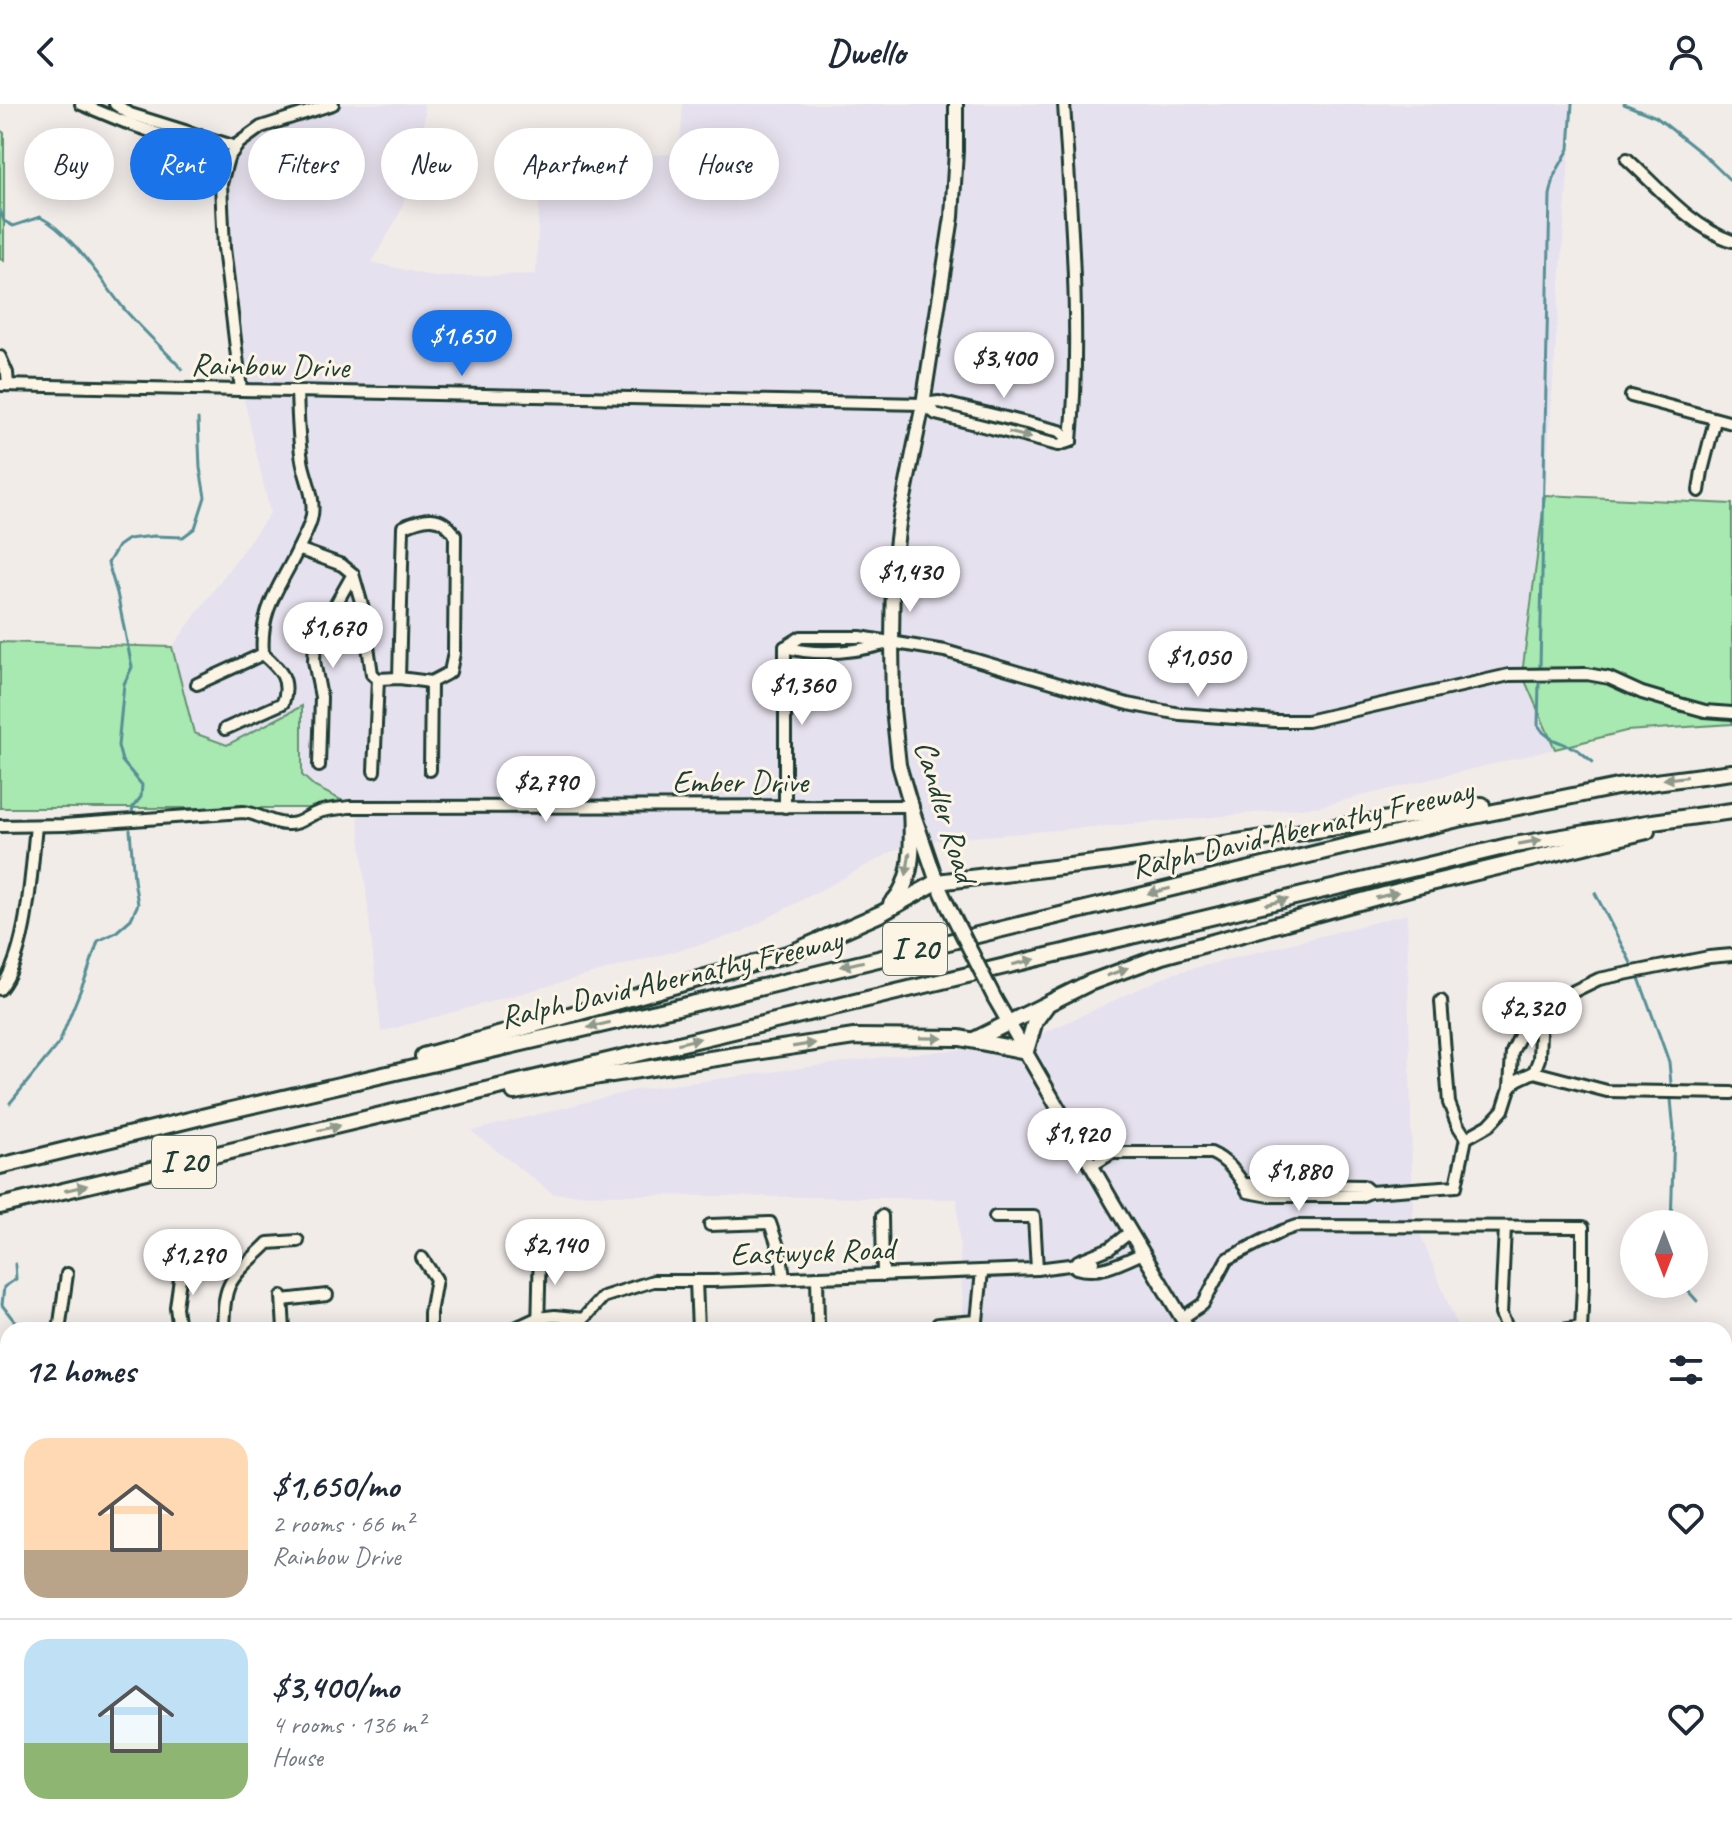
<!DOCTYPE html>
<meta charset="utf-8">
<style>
:root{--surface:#fff;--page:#f6f6f7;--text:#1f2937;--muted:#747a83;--line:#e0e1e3;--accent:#1a73e8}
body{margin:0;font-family:Caveat,sans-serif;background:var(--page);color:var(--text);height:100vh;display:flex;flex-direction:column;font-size:30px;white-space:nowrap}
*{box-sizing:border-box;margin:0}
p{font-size:26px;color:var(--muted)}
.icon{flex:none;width:44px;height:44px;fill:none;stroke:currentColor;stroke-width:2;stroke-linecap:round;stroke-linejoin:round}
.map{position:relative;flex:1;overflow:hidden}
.sheet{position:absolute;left:0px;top:1218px;width:1732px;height:514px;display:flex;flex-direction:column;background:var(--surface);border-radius:24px 24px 0 0;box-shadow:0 4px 20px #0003}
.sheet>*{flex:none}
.banner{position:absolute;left:24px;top:24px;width:800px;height:72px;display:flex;gap:16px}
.needle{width:52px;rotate:180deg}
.buttons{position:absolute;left:1620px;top:1106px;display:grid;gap:16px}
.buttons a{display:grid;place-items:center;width:88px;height:88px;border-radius:50%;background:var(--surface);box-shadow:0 4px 20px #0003;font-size:40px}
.price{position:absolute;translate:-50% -68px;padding:0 18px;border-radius:28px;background:#fff;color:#222;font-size:26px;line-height:52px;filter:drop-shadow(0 2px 4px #0008)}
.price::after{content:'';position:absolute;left:50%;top:48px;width:24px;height:18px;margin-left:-12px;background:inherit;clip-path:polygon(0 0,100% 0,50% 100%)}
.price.on{background:var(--accent);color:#fff}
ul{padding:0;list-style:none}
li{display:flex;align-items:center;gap:24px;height:200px;padding:0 24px}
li+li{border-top:2px solid var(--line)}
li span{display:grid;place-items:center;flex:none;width:224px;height:160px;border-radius:24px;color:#555}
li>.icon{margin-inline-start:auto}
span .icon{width:96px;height:96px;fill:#fffc;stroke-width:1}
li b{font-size:34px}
h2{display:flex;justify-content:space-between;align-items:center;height:96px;padding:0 24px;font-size:34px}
.tag{padding:0 28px;border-radius:36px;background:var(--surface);box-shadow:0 4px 20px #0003;font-size:28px;line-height:72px}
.tag.on{background:var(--accent);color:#fff}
header{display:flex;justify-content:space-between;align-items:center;height:104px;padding:0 24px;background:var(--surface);font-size:36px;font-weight:700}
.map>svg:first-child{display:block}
</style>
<header><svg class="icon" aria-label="back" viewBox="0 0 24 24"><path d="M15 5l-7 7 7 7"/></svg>Dwello<svg class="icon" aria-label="person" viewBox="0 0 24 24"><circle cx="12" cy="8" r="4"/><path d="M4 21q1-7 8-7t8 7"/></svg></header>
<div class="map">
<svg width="1732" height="1731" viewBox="0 0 1732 1731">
<rect width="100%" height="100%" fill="#f2ece9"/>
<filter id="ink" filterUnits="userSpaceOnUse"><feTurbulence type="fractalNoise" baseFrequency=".0125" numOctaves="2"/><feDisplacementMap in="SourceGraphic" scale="16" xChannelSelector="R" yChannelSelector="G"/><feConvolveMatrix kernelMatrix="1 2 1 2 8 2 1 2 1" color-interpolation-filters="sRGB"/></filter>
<g filter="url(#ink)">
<!-- built -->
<g fill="#e6e1ee">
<polygon points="328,0 423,0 425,9 422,41 399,111 372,158 435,173 536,170 541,54 679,50 683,0 1573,0 1545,391 1522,570 1555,645 1321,702 1205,714 911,738 738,830 381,928 357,704 315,683 302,671 302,603 227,641 194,630 172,543 270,409 241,282 220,98 228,54 254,29"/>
<polygon points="1407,810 1413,1112 1459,1226 964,1226 957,1095 553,1090 471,1027 634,986 899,951 1020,940 1171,870"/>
<polygon points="1289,1724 1532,1724 1535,1731 1292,1731"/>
</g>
<!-- green -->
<g fill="#a8e8b1" stroke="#649272" stroke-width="2">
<polygon points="0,26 4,29 4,157 0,155"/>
<polygon points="1545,391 1732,400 1732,620 1626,627 1555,645 1522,570"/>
<polygon points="0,538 172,543 194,629 227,641 302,602 302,671 315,683 357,704 0,704"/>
<polygon points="126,1724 928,1724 927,1731 124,1731"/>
</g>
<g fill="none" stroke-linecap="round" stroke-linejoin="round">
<!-- stream -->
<g stroke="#559095" stroke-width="3">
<polyline points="1624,0 1656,13 1704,51 1732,78"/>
<path d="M0 106 4 117 13 122 40 113C72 129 102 178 125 206 143 226 163 245 182 265"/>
<polyline points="1540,563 1550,91 1555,70 1569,45 1572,0"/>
<polyline points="1539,579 1538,621 1543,628 1552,635 1578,646 1593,658"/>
<polyline points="132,709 133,703 141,693 142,681 122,657 118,642 124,580 132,563 117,489 108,459 118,442 128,435 154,432 183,433 195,424 205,393 200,364 198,315"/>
<polyline points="1595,789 1632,861"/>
<polyline points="1639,874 1669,958 1671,980"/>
<polyline points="10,999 59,939 87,870 98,837 115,829 131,815 138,800 134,776 130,726"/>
<polyline points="1671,1120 1674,1028 1671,995"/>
<polyline points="15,1160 16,1175 4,1183 2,1201 15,1218 17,1226"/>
<polyline points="1682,1180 1697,1197"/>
<polyline points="0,1351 8,1344"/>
<polyline points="209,1731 212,1728 211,1724"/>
</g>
<defs>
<g id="minor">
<polyline points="81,0 127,19 228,54"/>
<polyline points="115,0 130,10 236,43"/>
<path d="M1064 0C1071 112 1081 226 1071 337"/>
<path d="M1627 55C1658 83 1691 123 1732 137"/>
<polyline points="0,253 7,269 8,281"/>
<polyline points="0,281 923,300 939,298 1060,327 1071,337"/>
<polyline points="241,286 224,144 221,80 228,54 239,39 261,23 333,0"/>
<polyline points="1631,292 1732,319"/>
<polyline points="923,300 936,310 1058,341 1071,337"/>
<polyline points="1699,387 1702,367 1715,316"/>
<polyline points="298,445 342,461 353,470 362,501 372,570 378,575 399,574 431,578"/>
<polyline points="785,543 801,533 860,533 945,547 1128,600 1180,610 1276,617 1307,617 1509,571 1587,570 1609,574 1642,589 1676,599 1705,607 1732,609"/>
<polyline points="785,543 785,703"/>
<path d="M785 543C819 553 855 548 889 539"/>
<path d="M399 574 403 423C424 413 441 409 455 431L454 549 450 568 431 578 430 666"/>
<polyline points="197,580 263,550"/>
<path d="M225 625 283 599C291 575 280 565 263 550 259 502 283 480 301 439 305 431 311 420 312 411 315 391 305 375 302 356 298 333 298 310 297 287"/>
<polyline points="319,662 321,593 314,557 315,537 353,470"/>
<polyline points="374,667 378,575"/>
<path d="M0 722 64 721 243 708C258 709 271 720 286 720 300 721 305 713 316 709 326 705 338 705 349 703L911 702"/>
<path d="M0 885C28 850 31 767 36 722"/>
<polyline points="1441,897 1449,999 1457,1020 1466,1034"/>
<polyline points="1534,968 1607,987 1732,989"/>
<polyline points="1510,984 1512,948 1527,917 1541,903 1599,875 1709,853 1732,851"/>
<path d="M1091 1062 1112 1049H1211C1227 1056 1240 1073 1248 1088L1270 1092H1360L1370 1088 1456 1082 1466 1034 1489 1021 1503 1006 1510 984 1517 976 1534 968 1539 955 1541 903"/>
<polyline points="1243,1080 1363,1082 1370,1088"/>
<polyline points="882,1112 883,1171"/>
<polyline points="995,1113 1034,1113 1037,1165"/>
<polyline points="710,1121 770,1119 781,1151 784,1174"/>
<polyline points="1505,1123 1501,1210 1508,1226"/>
<polyline points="422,1154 436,1175 430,1209 430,1226"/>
<polyline points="1078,1157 1110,1144 1130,1128"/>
<path d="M1076 1164C1099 1171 1121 1159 1143 1149"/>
<polyline points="817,1173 818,1219"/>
<polyline points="696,1177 698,1226"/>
<polyline points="282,1192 284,1226"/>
<polyline points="283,1196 327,1191"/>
<polyline points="1182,1214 1203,1200 1227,1155 1282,1127 1296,1122 1583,1123 1583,1180 1581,1226"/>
<polyline points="938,1220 977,1217 982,1167"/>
<polyline points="59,1226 67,1170"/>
<polyline points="179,1226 176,1203 182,1161"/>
<path d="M223 1226C224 1212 223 1195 229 1182 237 1165 256 1152 268 1139L298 1137"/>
<polyline points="511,1226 537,1214 555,1212 583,1215"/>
<polyline points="538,1226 540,1142"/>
<polyline points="573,1226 603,1193 653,1177 713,1177 1037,1165 1093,1158"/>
<polyline points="1563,1226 1581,1223"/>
<polyline points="1724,1267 1732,1264"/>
<polyline points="0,1523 8,1536"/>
<polyline points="1724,1677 1732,1679"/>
<polyline points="1724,1700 1729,1701"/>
<polyline points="55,1724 55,1731"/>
<polyline points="1605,1726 1605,1724"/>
</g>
<g id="major">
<polyline points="949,804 937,778 911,702 899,661 893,605 892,538 893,468 899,419 923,300 952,113 956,47 956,0"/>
<polyline points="995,895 1113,1099 1189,1226"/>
<polyline points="1452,1724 1456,1731"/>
</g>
<g id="highway">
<path d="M891 800C916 777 912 733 911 702"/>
<polyline points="974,936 1089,879 1162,852 1410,784 1647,727"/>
<polyline points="423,952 791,849 882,809 937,778 1111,757 1482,701"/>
<polyline points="514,988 599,972 854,933 960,934 1026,947 1035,917 1046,902"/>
<polyline points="0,1062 214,1010 704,897 1454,716 1617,683 1732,668"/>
<polyline points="0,1102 1508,742 1653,718 1732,707"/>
</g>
</defs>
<!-- minor casing -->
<use href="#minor" stroke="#1f3d34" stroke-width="16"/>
<!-- major casing -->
<use href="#major" stroke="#1f3d34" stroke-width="18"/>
<!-- highway casing -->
<use href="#highway" stroke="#1f3d34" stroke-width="20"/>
<!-- minor -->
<use href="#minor" stroke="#fcf5e5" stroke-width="10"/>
<!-- major -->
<use href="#major" stroke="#fcf5e5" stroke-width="12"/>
<!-- highway -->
<use href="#highway" stroke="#fcf5e5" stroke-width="14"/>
<defs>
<polyline id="major-bridge" points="949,804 995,895"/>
</defs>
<!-- major-bridge casing -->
<use href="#major-bridge" stroke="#1f3d34" stroke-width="18" stroke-linecap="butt"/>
<!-- major-bridge -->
<use href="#major-bridge" stroke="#fcf5e5" stroke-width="12"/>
</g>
<!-- one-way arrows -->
<defs><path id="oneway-solid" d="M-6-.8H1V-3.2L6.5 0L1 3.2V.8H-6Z" transform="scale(2)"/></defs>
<g fill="#8e998c">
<use href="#oneway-solid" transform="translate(1020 331) rotate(14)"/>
<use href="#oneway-solid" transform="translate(1675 674) rotate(173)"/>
<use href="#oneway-solid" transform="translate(1530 738) rotate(-10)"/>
<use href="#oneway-solid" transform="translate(908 760) rotate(99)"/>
<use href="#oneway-solid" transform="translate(1159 787) rotate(167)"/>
<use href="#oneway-solid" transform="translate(1387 791) rotate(-15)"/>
<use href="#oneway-solid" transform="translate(1277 798) rotate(-14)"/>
<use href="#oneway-solid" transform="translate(1024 858) rotate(-13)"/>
<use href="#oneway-solid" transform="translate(852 860) rotate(167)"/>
<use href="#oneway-solid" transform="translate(1117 868) rotate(-21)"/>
<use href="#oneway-solid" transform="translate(599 921) rotate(167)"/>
<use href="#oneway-solid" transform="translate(931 934) rotate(1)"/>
<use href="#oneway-solid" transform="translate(689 937) rotate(-13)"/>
<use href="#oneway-solid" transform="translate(804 941) rotate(-9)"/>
<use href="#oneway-solid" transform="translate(329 1024) rotate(-13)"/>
<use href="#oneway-solid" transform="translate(76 1084) rotate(-13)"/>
</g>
</g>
<g text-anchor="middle" stroke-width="6" stroke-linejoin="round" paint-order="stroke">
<!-- shield labels -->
<g fill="#fcf5e5" stroke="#617469" stroke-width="2">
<rect x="883" y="819" width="64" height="52" rx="6"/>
<rect x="152" y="1032" width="64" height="52" rx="6"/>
</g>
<g font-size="30" font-weight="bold" fill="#1f3d34">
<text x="915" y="855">I 20</text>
<text x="184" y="1068">I 20</text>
</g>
<!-- street labels -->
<g font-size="32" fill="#1f3d34" stroke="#fcf5e5">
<text transform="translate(270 261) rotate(1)" y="11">Rainbow Drive</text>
<text x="740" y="688">Ember Drive</text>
<text transform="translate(946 707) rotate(73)" y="11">Candler Road</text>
<text transform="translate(1302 724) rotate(-13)" y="11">Ralph David Abernathy Freeway</text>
<text transform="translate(671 874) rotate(-13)" y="11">Ralph David Abernathy Freeway</text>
<text transform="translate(812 1147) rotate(-2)" y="11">Eastwyck Road</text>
</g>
</g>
</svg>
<div class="buttons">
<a><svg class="needle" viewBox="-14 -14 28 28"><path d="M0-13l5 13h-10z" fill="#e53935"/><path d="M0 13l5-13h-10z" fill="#747a83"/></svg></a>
</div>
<b class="price on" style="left:462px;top:274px">$1,650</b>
<b class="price" style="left:1004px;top:296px">$3,400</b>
<b class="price" style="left:910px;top:510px">$1,430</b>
<b class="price" style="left:333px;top:566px">$1,670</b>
<b class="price" style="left:1198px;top:595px">$1,050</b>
<b class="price" style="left:802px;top:623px">$1,360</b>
<b class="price" style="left:546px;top:720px">$2,790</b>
<b class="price" style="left:1532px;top:946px">$2,320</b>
<b class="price" style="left:1077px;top:1072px">$1,920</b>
<b class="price" style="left:1299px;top:1109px">$1,880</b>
<b class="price" style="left:555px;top:1183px">$2,140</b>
<b class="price" style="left:193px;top:1193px">$1,290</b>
<div class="banner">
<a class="tag">Buy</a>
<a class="tag on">Rent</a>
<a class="tag">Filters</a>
<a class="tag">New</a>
<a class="tag">Apartment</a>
<a class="tag">House</a>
</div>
<section class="sheet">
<h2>12 homes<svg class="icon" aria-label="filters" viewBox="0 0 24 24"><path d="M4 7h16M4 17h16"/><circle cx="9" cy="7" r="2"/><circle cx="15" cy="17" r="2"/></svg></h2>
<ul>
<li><span style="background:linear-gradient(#ffd9b3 70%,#b9a48a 0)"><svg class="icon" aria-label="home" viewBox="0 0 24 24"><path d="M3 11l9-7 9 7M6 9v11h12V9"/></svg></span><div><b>$1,650/mo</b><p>2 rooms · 66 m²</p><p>Rainbow Drive</p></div><svg class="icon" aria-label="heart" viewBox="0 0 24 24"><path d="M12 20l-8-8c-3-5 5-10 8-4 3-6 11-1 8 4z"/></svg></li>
<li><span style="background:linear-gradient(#bfe0f5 65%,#8fb573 0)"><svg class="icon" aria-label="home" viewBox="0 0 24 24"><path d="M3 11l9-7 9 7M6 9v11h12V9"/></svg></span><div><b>$3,400/mo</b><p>4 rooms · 136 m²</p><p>House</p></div><svg class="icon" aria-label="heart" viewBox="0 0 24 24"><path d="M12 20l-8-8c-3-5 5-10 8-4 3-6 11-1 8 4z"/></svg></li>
</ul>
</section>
</div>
